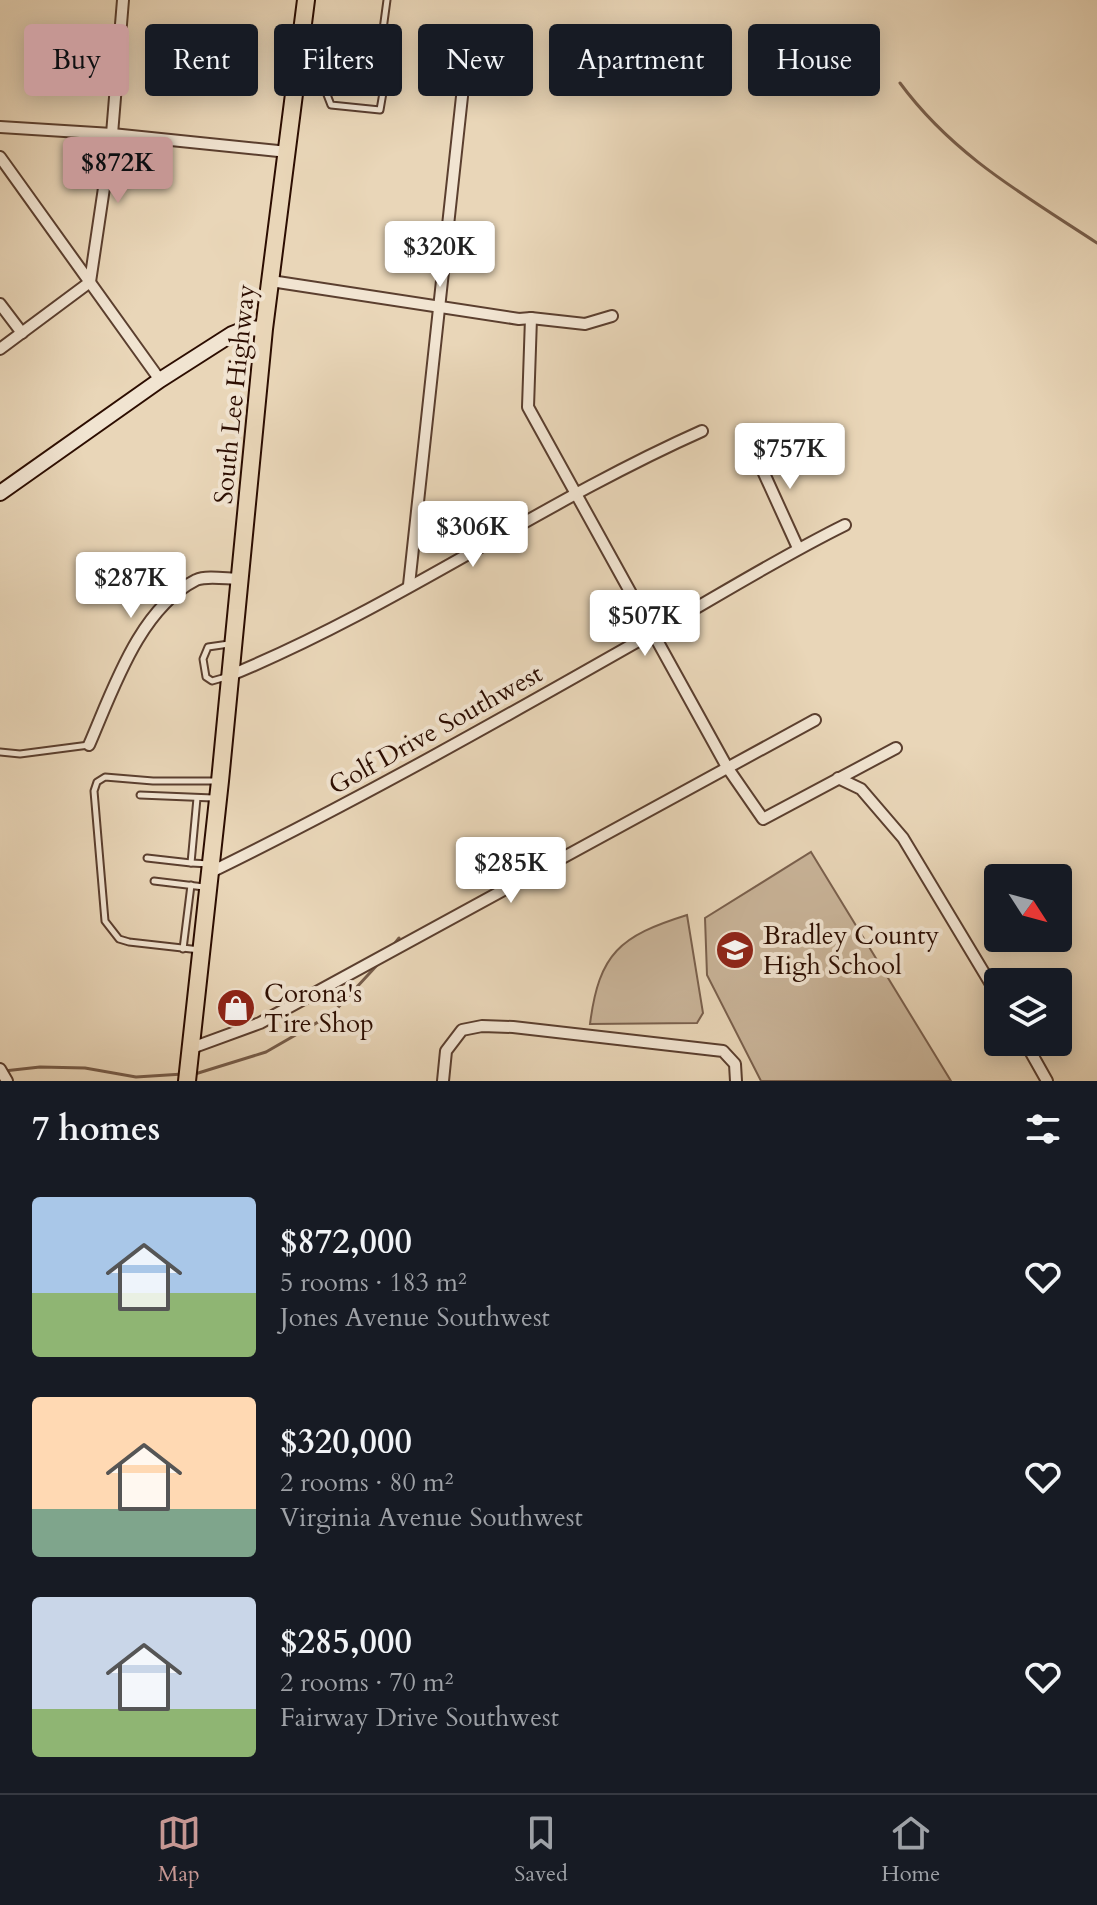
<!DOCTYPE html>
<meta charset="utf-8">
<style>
:root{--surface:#171b24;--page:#242831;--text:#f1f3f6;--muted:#9ea1a6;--line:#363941;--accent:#c59692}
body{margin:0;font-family:Cardo,serif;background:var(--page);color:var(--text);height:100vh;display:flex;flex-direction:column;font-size:30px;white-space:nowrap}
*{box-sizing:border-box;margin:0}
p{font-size:26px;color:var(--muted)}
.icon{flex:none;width:44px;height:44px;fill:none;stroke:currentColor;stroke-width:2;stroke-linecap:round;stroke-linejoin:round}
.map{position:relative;height:1081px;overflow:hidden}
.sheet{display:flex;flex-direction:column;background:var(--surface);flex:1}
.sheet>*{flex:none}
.top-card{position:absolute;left:24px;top:24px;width:1050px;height:72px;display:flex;gap:16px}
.needle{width:52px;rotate:126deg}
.buttons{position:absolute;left:984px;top:864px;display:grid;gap:16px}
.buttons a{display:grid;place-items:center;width:88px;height:88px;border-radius:8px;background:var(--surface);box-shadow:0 4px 20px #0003;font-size:40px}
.price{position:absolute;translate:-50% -68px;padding:0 18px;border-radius:8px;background:#fff;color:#222;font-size:26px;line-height:52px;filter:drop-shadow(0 2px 4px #0008)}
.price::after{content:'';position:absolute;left:50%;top:48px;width:24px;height:18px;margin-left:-12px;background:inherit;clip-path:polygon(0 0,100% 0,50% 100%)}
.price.on{background:var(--accent);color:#111}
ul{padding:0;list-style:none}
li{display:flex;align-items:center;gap:24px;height:200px;padding:0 32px}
li span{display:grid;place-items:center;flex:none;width:224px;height:160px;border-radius:8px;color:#555}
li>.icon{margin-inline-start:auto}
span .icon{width:96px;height:96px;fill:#fffc;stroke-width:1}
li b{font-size:34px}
h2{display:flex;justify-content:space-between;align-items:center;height:96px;padding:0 32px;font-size:34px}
.pill{padding:0 28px;border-radius:8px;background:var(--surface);box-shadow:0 4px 20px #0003;font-size:28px;line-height:72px}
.pill.on{background:var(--accent);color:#111}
.menu{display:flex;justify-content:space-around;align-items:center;height:112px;border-top:2px solid var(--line);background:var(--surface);font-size:22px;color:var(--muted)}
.menu a{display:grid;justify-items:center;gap:4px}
.menu .on{color:var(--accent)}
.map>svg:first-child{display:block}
</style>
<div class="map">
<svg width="1097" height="1081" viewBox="0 0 1097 1081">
<rect width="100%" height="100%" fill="#e9d6b8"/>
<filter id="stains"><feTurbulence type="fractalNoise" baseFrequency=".0025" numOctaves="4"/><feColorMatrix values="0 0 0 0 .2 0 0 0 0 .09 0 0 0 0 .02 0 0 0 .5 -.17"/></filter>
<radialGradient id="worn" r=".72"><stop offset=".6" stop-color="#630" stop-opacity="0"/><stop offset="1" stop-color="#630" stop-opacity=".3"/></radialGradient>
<!-- green -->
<g fill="#c9b499" stroke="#7a604d" stroke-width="2">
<polygon points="811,852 951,1081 761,1081 707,975 705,918"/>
<path d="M687 915 703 1013 697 1023 590 1024C599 953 620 936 687 915Z"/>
</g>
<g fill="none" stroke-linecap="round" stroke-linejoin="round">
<!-- stream -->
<g stroke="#775d4a" stroke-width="3">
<path d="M900 83C953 155 1024 195 1097 243"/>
<polyline points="391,948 399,938"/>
<polyline points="4,1071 40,1067 85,1068 136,1077 183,1074"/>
<polyline points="195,1074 266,1052 332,1014 379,963"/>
</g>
<defs>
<g id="lane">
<polyline points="297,85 324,87 336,70 377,74 387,0"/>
<polyline points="324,87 331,105 380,110 385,81 377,74"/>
<polyline points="226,677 212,681 206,677 203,659 208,647 229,644"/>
<polyline points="0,752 20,754 89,745"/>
<polyline points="140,795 213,798"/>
<polyline points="147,858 191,863 197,798"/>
<polyline points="191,863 210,864"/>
<polyline points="154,881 204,887"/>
<polyline points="183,949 191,885"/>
<polyline points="200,950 129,942 119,939 105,921 94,791 97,782 105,777 153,781 217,781"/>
</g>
<g id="street">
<polyline points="0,127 112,134 288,152"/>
<polyline points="0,157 160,380"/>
<polyline points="271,281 519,319 531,318 585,324 612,316"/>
<polyline points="0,304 22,333"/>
<polyline points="531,318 528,407 727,767 763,819 896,748"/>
<polyline points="0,349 90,282 112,134 123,0"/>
<polyline points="752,447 798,548"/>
<polyline points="409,585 464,78"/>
<path d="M231 675C394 608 540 503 702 431"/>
<path d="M89 745C113 690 139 609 196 580 207 575 227 579 239 579"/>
<polyline points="838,778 861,789 903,838 998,996"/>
<path d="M211 872C360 799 505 717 649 635 715 598 778 558 845 525"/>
<polyline points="1025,1042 1047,1081"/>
<polyline points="189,1049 260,1023 815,720"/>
<polyline points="0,1069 7,1081"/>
<polyline points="443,1081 446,1051 462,1030 482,1026 513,1027 723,1051 735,1064 736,1081"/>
</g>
<polyline id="secondary" points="0,493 160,380 232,334 247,328 264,329"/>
<polyline id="primary" points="187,1081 220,781 264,329 306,0"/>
</defs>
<!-- lane casing -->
<use href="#lane" stroke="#5b3f2f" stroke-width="9"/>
<!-- street casing -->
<use href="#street" stroke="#5b3f2f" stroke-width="14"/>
<!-- secondary casing -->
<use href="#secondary" stroke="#2c0d01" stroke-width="18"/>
<!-- primary casing -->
<use href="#primary" stroke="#2c0d01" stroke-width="20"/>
<!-- lane -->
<use href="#lane" stroke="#f1e4d1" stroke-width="5"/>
<!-- street -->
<use href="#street" stroke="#f1e4d1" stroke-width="10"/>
<!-- secondary -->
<use href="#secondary" stroke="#f1e4d1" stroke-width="14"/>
<!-- primary -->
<use href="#primary" stroke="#e9d6b8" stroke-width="16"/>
</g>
<!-- icons -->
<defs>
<symbol id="school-disc" viewBox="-11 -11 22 22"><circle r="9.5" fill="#8f2418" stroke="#f1e4d1"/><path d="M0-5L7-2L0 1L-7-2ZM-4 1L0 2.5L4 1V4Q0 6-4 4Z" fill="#fff"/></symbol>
<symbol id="shop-disc" viewBox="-11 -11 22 22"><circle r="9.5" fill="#8f2418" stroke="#f1e4d1"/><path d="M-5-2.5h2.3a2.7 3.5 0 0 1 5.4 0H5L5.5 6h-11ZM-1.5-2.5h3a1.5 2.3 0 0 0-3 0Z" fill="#fff"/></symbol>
</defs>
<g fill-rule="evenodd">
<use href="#school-disc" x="713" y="928" width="44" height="44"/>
<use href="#shop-disc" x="214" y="986" width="44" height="44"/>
</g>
<g text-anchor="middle" stroke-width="8" stroke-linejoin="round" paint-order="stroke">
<!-- street labels -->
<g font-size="26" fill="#2c0d01" stroke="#f1e4d1">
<text transform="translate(234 394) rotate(-84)" y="9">South Lee Highway</text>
<text transform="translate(435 729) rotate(-29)" y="9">Golf Drive Southwest</text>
</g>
<!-- poi labels -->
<g font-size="26" fill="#2c0d01" stroke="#f1e4d1" text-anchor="start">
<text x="763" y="944">Bradley County<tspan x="763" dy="30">High School</tspan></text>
<text x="264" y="1002">Corona's<tspan x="264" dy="30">Tire Shop</tspan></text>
</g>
</g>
<rect width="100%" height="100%" filter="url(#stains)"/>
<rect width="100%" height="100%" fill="url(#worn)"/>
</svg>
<div class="buttons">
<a><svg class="needle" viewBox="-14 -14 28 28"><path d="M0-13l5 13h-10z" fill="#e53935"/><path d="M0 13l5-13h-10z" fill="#9ea1a6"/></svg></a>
<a><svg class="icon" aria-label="layers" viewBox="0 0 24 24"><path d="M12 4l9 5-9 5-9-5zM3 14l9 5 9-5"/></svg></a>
</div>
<b class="price on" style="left:118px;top:205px">$872K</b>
<b class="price" style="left:440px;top:289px">$320K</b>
<b class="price" style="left:790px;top:491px">$757K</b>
<b class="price" style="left:473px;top:569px">$306K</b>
<b class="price" style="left:131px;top:620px">$287K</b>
<b class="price" style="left:645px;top:658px">$507K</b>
<b class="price" style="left:511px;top:905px">$285K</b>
<div class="top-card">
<a class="pill on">Buy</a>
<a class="pill">Rent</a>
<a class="pill">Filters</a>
<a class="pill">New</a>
<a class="pill">Apartment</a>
<a class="pill">House</a>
</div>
</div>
<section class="sheet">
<h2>7 homes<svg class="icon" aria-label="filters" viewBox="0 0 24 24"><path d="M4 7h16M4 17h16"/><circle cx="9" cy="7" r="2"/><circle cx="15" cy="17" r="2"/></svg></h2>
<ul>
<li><span style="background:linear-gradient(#a9c7e8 60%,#8fb573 0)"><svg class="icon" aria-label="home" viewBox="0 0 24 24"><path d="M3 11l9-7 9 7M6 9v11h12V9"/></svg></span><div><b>$872,000</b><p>5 rooms · 183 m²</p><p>Jones Avenue Southwest</p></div><svg class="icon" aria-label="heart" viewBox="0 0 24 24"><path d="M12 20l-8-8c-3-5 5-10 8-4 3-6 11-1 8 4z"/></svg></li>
<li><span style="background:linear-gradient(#ffd9b3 70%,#7fa58c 0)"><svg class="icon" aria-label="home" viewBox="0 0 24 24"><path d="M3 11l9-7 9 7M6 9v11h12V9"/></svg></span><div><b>$320,000</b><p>2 rooms · 80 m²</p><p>Virginia Avenue Southwest</p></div><svg class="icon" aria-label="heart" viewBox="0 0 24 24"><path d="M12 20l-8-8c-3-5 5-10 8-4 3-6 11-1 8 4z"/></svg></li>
<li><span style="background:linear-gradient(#c9d6e8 70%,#8fb573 0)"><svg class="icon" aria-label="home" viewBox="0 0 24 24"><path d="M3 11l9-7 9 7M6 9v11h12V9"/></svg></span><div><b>$285,000</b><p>2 rooms · 70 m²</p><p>Fairway Drive Southwest</p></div><svg class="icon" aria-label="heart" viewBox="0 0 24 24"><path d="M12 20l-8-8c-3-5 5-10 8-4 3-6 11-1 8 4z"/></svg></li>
</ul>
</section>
<nav class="menu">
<a class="on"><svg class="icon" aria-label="map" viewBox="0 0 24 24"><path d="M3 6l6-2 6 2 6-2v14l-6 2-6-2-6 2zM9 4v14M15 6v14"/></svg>Map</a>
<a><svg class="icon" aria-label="saved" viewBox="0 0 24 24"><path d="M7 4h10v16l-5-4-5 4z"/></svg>Saved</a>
<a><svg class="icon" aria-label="home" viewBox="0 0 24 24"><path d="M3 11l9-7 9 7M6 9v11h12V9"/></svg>Home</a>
</nav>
